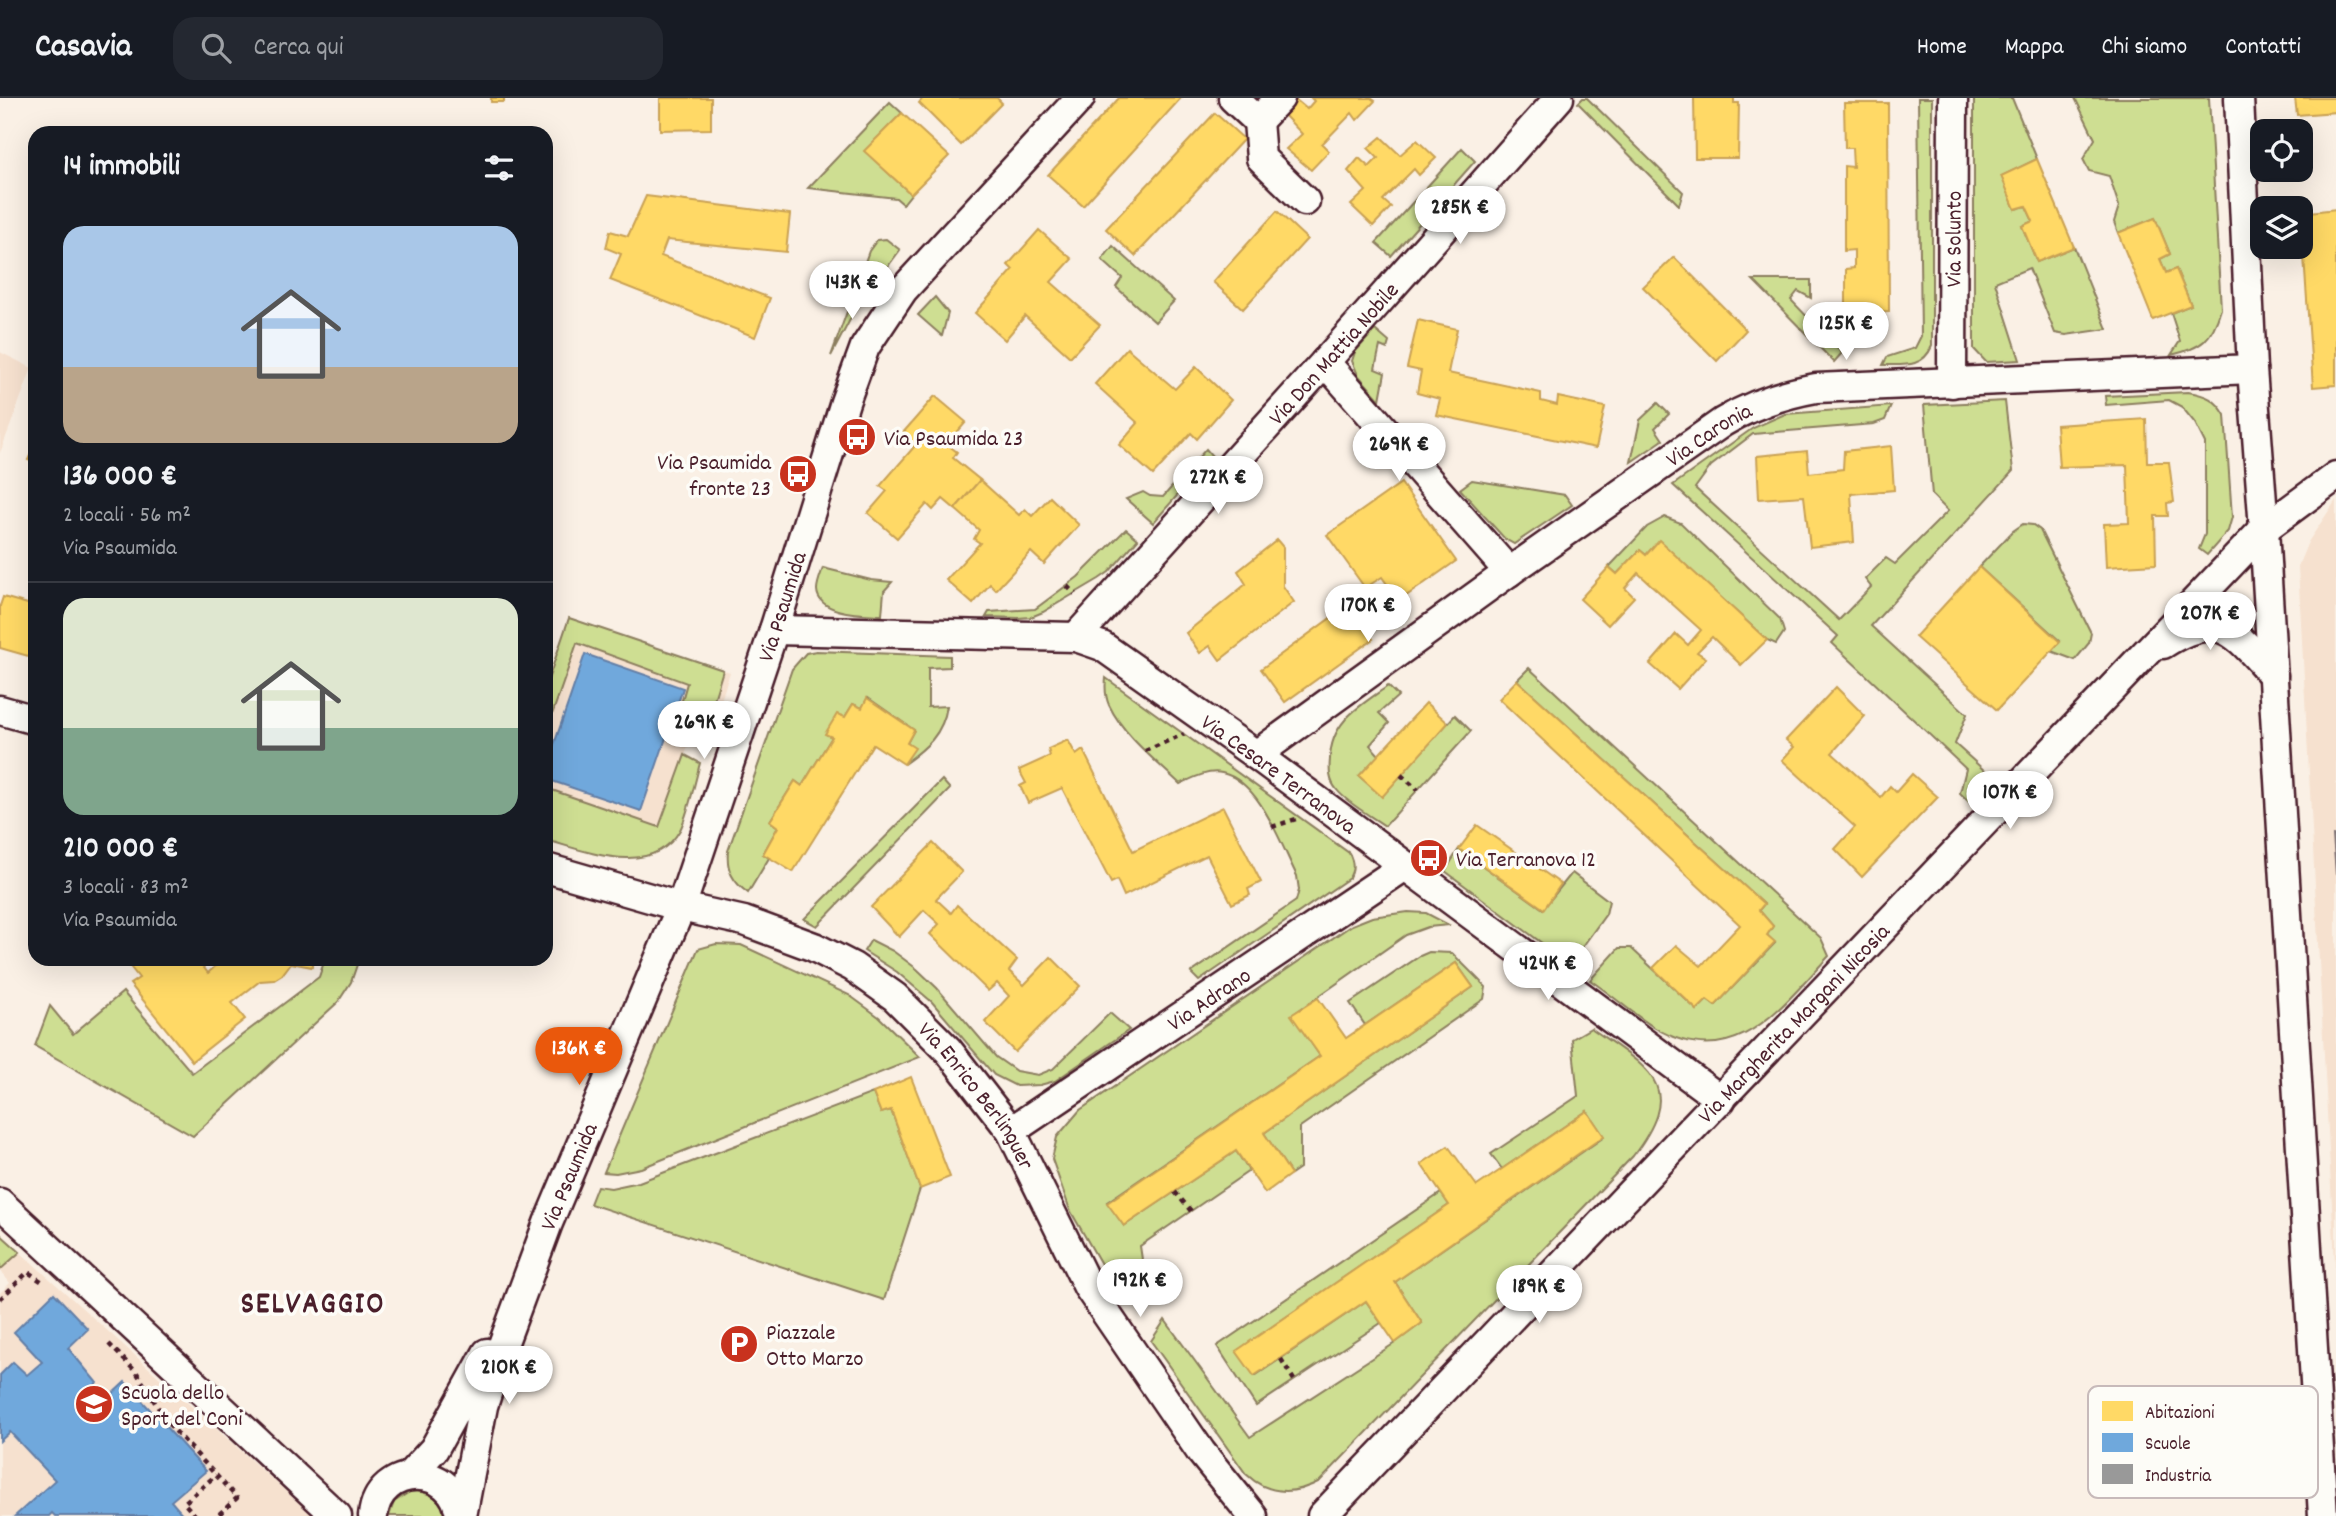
<!DOCTYPE html>
<html lang="it">
<meta charset="utf-8">
<style>
:root{--surface:#171b24;--page:#242831;--text:#f1f3f6;--muted:#9ea1a6;--line:#363941;--accent:#ea580c}
body{margin:0;font-family:Dekko,sans-serif;background:var(--page);color:var(--text);height:100vh;display:flex;flex-direction:column;font-size:26px;white-space:nowrap}
*{box-sizing:border-box;margin:0}
p{font-size:23px;color:var(--muted)}
.icon{flex:none;width:38px;height:38px;fill:none;stroke:currentColor;stroke-width:2;stroke-linecap:round;stroke-linejoin:round}
.map{position:relative;flex:1;overflow:hidden}
.panel{position:absolute;left:28px;top:28px;width:525px;height:840px;display:flex;flex-direction:column;background:var(--surface);border-radius:21px;box-shadow:0 7px 28px #0002}
.panel>*{flex:none}
.tools{position:absolute;left:2250px;top:21px;display:grid;gap:14px}
.tools a{display:grid;place-items:center;width:63px;height:63px;border-radius:14px;background:var(--surface);box-shadow:0 7px 28px #0002;font-size:35px}
.price{position:absolute;translate:-50% -60px;padding:0 16px;border-radius:24px;background:#fff;color:#222;font-size:23px;line-height:46px;filter:drop-shadow(0 2px 4px #0008)}
.price::after{content:'';position:absolute;left:50%;top:42px;width:21px;height:16px;margin-left:-10px;background:inherit;clip-path:polygon(0 0,100% 0,50% 100%)}
.price.active{background:var(--accent);color:#fff}
ul{padding:0;list-style:none}
li{display:grid;align-content:center;gap:14px;height:371px;padding:0 35px}
li+li{border-top:2px solid var(--line)}
li span{display:grid;place-items:center;height:217px;border-radius:21px;color:#555}
li>.icon{margin-inline-start:auto}
span .icon{width:126px;height:126px;fill:#fffc;stroke-width:1}
li b{font-size:30px}
h2{display:flex;justify-content:space-between;align-items:center;height:84px;padding:0 35px;font-size:30px}
header{display:flex;align-items:center;gap:42px;box-sizing:border-box;height:98px;padding:0 35px;background:var(--surface);border-bottom:2px solid var(--line)}
header strong{font-size:33px}
nav{display:flex;gap:38px;margin-inline-start:auto;font-size:24px}
.search{width:490px;height:63px;background:var(--page);display:flex;align-items:center;gap:18px;box-sizing:border-box;padding:0 24px;border-radius:21px;color:var(--muted);font-size:26px}
.map>svg:first-child{display:block}
</style>
<header>
<strong>Casavia</strong>
<div class="search"><svg class="icon" aria-label="search" viewBox="0 0 24 24"><circle cx="10" cy="10" r="6"/><path d="M15 15l6 6"/></svg>Cerca qui</div>
<nav><a>Home</a><a>Mappa</a><a>Chi siamo</a><a>Contatti</a></nav>
</header>
<div class="map">
<svg width="2336" height="1418" viewBox="0 0 2336 1418">
<rect width="100%" height="100%" fill="#faf0e5"/>
<filter id="ink" filterUnits="userSpaceOnUse"><feTurbulence type="fractalNoise" baseFrequency=".0143" numOctaves="2"/><feDisplacementMap in="SourceGraphic" scale="14" xChannelSelector="R" yChannelSelector="G"/><feConvolveMatrix kernelMatrix="1 2 1 2 8 2 1 2 1" color-interpolation-filters="sRGB"/></filter>
<g filter="url(#ink)">
<!-- built -->
<g fill="#f6e1cf">
<polygon points="0,254 32,270 0,355"/>
<polygon points="2336,402 2336,1183 2298,468 2308,444"/>
<polygon points="569,520 730,574 713,628 695,628 685,657 700,665 680,732 668,746 652,755 629,761 602,757 546,742 546,588"/>
<polygon points="20,1154 312,1417 311,1418 0,1418 0,1195 10,1185 0,1172"/>
</g>
<!-- green -->
<g fill="#cede92" stroke="#8c7e5e" stroke-width="2">
<polygon points="1583,0 1587,0 1683,94 1679,107 1578,5"/>
<path d="M1918 0H1932V248C1923 270 1904 267 1883 267L1887 259 1915 250 1921 238Z"/>
<polygon points="1974,0 2012,0 2037,61 2002,78 2015,111 2026,108 2033,123 2022,128 2037,164 2074,149 2107,231 2066,237 2055,235 2029,170 1995,184 2020,262 1986,264 1974,251"/>
<path d="M2075 0H2209L2221 211C2212 242 2202 250 2171 257L2180 243 2171 215 2191 207 2176 171 2166 175 2160 161 2170 156 2155 120 2118 135 2114 124 2119 108 2109 78 2089 73 2083 61 2095 41Z"/>
<polygon points="890,4 902,15 865,53 911,96 903,106 896,100 808,90"/>
<polygon points="1462,50 1475,63 1391,158 1376,145"/>
<polygon points="886,141 900,152 853,216 831,258 869,153 877,142"/>
<polygon points="1113,148 1174,203 1155,224 1116,189 1122,180 1102,162"/>
<polygon points="1753,182 1811,182 1811,200 1798,193 1791,202 1842,255 1834,264"/>
<polygon points="935,199 948,215 942,238 918,217"/>
<polygon points="1375,232 1389,244 1387,251 1380,248 1375,271 1385,275 1380,302 1358,277 1352,263 1355,254"/>
<path d="M2188 294C2206 297 2216 301 2225 317L2232 419 2228 433 2207 457 2199 451 2205 436V345L2195 325 2182 309 2169 302 2106 307 2105 298Z"/>
<polygon points="2005,303 2013,373 1871,528 1967,616 1955,646 1995,682 1972,707 1960,695 1966,671 1832,545 1838,538 1673,387 1753,330 1785,316 1891,308 1885,322 1874,326 1753,336 1711,368 1695,390 1839,522 1871,489 1865,481 1886,460 1895,466 1948,413 1932,397 1924,307"/>
<polygon points="1658,305 1669,316 1655,330 1663,342 1631,364 1640,322"/>
<polygon points="1206,351 1212,358 1153,425 1126,401 1143,394 1150,398 1163,399"/>
<polygon points="1472,382 1565,397 1572,407 1514,446 1505,441 1460,391"/>
<polygon points="1665,419 1681,425 1780,521 1784,534 1776,546 1767,542 1659,443 1646,457 1640,452 1617,476 1609,469 1647,429"/>
<polygon points="2023,426 2033,427 2040,432 2091,535 2089,545 2075,562 2051,553 2060,543 1979,469 2013,433"/>
<polygon points="1126,431 1138,441 1109,474 1099,481 1043,514 1031,519 1018,520 986,519 989,514 1035,511 1078,479"/>
<path d="M823 470 871 482 892 484 884 493 882 517C865 516 818 517 817 492 817 485 821 476 823 470Z"/>
<polygon points="569,520 723,572 710,615 696,618 679,613 687,585 577,545 546,634 546,588"/>
<path d="M816 553 950 558V569L928 570V609L947 608C943 636 926 650 904 666L914 650 907 645 914 632 868 600 862 610 853 606 845 619 826 636 832 639 802 688 795 683 770 723 778 729 763 756 769 760 748 795C733 784 726 772 728 753L792 571 806 555Z"/>
<path d="M1529 570 1821 840 1829 858C1779 911 1735 976 1655 930 1633 916 1612 897 1590 882L1619 850H1631L1697 912 1707 902 1715 908 1775 845 1767 837 1773 828 1759 812 1764 806 1517 582Z"/>
<path d="M1106 580 1349 755C1354 765 1354 771 1349 780L1199 883 1191 875 1296 803 1299 792 1297 778C1281 747 1260 683 1222 675 1207 672 1193 680 1180 686 1157 664 1123 637 1109 607 1105 598 1105 589 1106 580Z"/>
<path d="M1388 588 1398 598 1379 615 1389 625 1370 647 1379 657 1359 678 1382 698 1455 617 1471 633 1385 728C1371 718 1347 705 1337 692 1329 683 1329 672 1330 661 1331 623 1360 608 1388 588Z"/>
<path d="M685 657 700 665C695 684 688 716 680 732 652 781 586 753 546 742V690L659 729Z"/>
<polygon points="942,682 950,691 817,828 804,821"/>
<polygon points="1459,751 1543,811 1572,775 1609,803 1606,816 1570,866 1445,773"/>
<polygon points="1408,814 1426,815 1449,827 1428,829 1406,837 1292,917 1320,958 1107,1104 1124,1128 1236,1053 1249,1073 1140,1148 1147,1195 1117,1194 1070,1112 1052,1061 1057,1039 1080,1012 1352,827 1372,819"/>
<polygon points="871,842 893,853 917,871 937,890 996,959 1016,973 1038,977 1053,971 1110,915 1129,932 1055,983 1040,987 1016,988 994,977 932,904 897,874 864,853"/>
<polygon points="716,846 741,847 849,897 879,919 920,959 641,1070 616,1075 604,1074 698,851"/>
<polygon points="1429,854 1452,855 1486,889 1484,901 1300,1029 1300,1070 1291,1076 1264,1035 1473,889 1456,865 1365,927 1350,905 1420,858"/>
<polygon points="325,861 359,861 351,884 338,904 193,1038 35,948 50,908 73,936 123,894 192,975 319,879"/>
<path d="M1591 930C1649 971 1687 987 1633 1058L1320 1383C1294 1397 1268 1397 1246 1376L1151 1243 1165 1222 1250 1339 1395 1245 1422 1225 1395 1184 1604 1039 1587 1013 1502 1071 1491 1056 1578 998 1572 941Z"/>
<polygon points="873,995 881,1015 891,1012 920,1091 884,1202 590,1106 597,1088 611,1090 639,1084"/>
<polygon points="1441,1095 1449,1107 1237,1253 1255,1278 1366,1203 1381,1225 1256,1308 1217,1248"/>
<polygon points="0,1136 20,1154 0,1172"/>
<path d="M411 1393C430 1393 440 1400 447 1418H389L394 1404Z"/>
</g>
<!-- homes -->
<g fill="#ffd966" stroke="#c9a154" stroke-width="2">
<rect x="491" y="0" width="13" height="4"/>
<polygon points="660,0 711,0 711,31 660,32"/>
<polygon points="923,0 997,0 1002,5 961,47 919,5"/>
<polygon points="1119,0 1181,0 1083,108 1048,77"/>
<polygon points="1311,0 1371,0 1375,3 1357,22 1352,15 1322,46 1329,53 1311,72 1286,51 1302,36 1284,17 1296,2 1307,11 1314,3"/>
<polygon points="1694,0 1734,0 1734,5 1739,5 1738,60 1695,60"/>
<polygon points="2295,0 2336,0 2336,14 2297,17"/>
<polygon points="1844,5 1888,5 1889,214 1846,215 1846,171 1854,170 1854,152 1844,153 1844,68 1853,69 1852,50 1845,50"/>
<polygon points="902,15 949,58 911,96 864,53"/>
<polygon points="1215,15 1244,41 1135,158 1106,131"/>
<polygon points="1381,39 1400,57 1417,42 1436,60 1419,77 1414,71 1383,102 1391,109 1373,128 1351,107 1366,93 1348,73 1359,60 1369,69 1378,60 1368,50"/>
<polygon points="2037,61 2074,149 2037,164 2022,128 2033,123 2026,108 2015,111 2001,78"/>
<polygon points="646,98 790,116 786,154 667,142 661,158 770,200 755,239 610,182 621,156 606,150 610,133 628,138"/>
<polygon points="2336,111 2336,287 2313,289 2301,115"/>
<polygon points="1277,113 1307,141 1243,211 1213,184"/>
<polygon points="2155,120 2170,156 2160,161 2166,175 2176,171 2191,207 2153,222 2118,135"/>
<polygon points="1039,132 1072,161 1051,184 1100,227 1070,259 1025,218 1005,242 975,215 1013,172 1008,167"/>
<polygon points="1674,159 1746,232 1717,263 1643,189"/>
<polygon points="1418,222 1457,231 1448,275 1541,295 1541,303 1557,307 1558,299 1605,309 1596,350 1436,317 1440,301 1417,295 1421,273 1407,270"/>
<polygon points="1127,250 1175,291 1196,269 1231,302 1197,341 1191,335 1153,377 1119,347 1138,325 1095,286"/>
<polygon points="935,298 966,324 947,346 957,354 953,360 980,382 955,411 943,401 933,412 927,406 897,440 868,415 887,393 880,388 914,349 901,337"/>
<polygon points="2146,321 2147,364 2169,364 2174,404 2167,405 2168,418 2155,418 2156,466 2106,469 2104,426 2129,425 2127,367 2059,369 2056,327"/>
<polygon points="35,347 35,365 28,362"/>
<polygon points="1891,348 1894,392 1851,396 1854,444 1810,449 1804,398 1759,401 1757,358 1807,353 1809,375 1843,371 1844,353"/>
<polygon points="980,382 1019,417 1025,411 1032,418 1050,399 1079,427 1044,466 1031,454 996,492 990,486 973,506 946,482 980,445 974,441 979,432 955,411"/>
<polygon points="1401,385 1456,463 1399,503 1382,479 1365,490 1327,437"/>
<polygon points="1277,442 1283,449 1283,488 1294,504 1220,562 1210,548 1200,555 1186,535 1246,486 1238,473"/>
<polygon points="1659,442 1767,542 1741,567 1712,539 1697,554 1706,560 1678,591 1650,566 1676,536 1688,547 1701,532 1638,475 1625,490 1634,499 1608,527 1580,501 1609,469 1617,476 1640,452 1646,457"/>
<polygon points="1979,469 2060,544 1997,612 1915,539"/>
<polygon points="3,499 35,508 35,560 0,550 0,508"/>
<polygon points="1347,508 1373,541 1285,604 1261,571"/>
<polygon points="1517,582 1764,806 1759,812 1773,828 1767,837 1775,844 1715,908 1707,902 1697,912 1653,870 1676,847 1701,868 1740,827 1499,601"/>
<polygon points="1836,589 1865,618 1832,655 1881,699 1890,688 1896,694 1912,676 1938,699 1862,779 1835,751 1855,729 1782,662 1794,649 1786,642"/>
<polygon points="867,600 914,632 907,645 915,650 904,666 873,646 793,774 763,756 778,729 770,723 795,683 802,688 832,639 825,636 837,616 845,619 853,606 862,610"/>
<polygon points="1426,605 1448,625 1382,699 1359,678"/>
<polygon points="1068,642 1076,657 1083,652 1133,753 1223,709 1261,784 1248,791 1250,797 1232,806 1207,757 1124,798 1117,782 1111,785 1062,690 1028,705 1020,688 1026,685 1019,672 1050,658 1048,651"/>
<polygon points="1477,727 1561,786 1544,811 1459,751"/>
<polygon points="933,745 962,774 936,801 951,815 957,807 1017,862 1009,873 1024,887 1051,859 1080,888 1015,954 985,924 1009,898 997,885 988,893 930,836 939,826 924,812 899,839 871,809"/>
<polygon points="134,861 197,861 208,875 223,861 315,861 312,869 291,865 282,877 274,882 260,883 232,905 245,921 192,963 130,886 139,880 128,866"/>
<polygon points="1456,865 1473,889 1264,1035 1291,1076 1265,1095 1236,1053 1124,1128 1107,1105 1320,958 1291,917 1318,900 1346,940"/>
<polygon points="911,979 950,1079 920,1091 891,1012 881,1015 873,995"/>
<polygon points="1587,1013 1604,1038 1395,1184 1422,1225 1395,1245 1366,1203 1254,1278 1236,1253 1449,1107 1421,1066 1448,1048 1477,1088"/>
</g>
<!-- schools -->
<g fill="#6fa8dc" stroke="#647fa7" stroke-width="2">
<polygon points="585,556 683,590 641,713 546,681 546,670"/>
<polygon points="54,1195 88,1231 68,1250 97,1285 83,1299 95,1312 125,1284 206,1373 171,1403 184,1418 55,1418 52,1415 49,1418 15,1418 55,1382 10,1334 0,1343 0,1277 13,1264 27,1277 42,1264 14,1234"/>
</g>
<!-- industry -->
<polygon fill="#999" stroke="#817478" stroke-width="2" points="2333,738 2336,738 2336,777"/>
<g fill="none" stroke-linecap="round" stroke-linejoin="round">
<defs>
<g id="minor">
<polyline points="1233,0 1258,23 1280,0"/>
<polyline points="2239,0 2252,271 2264,431 2323,1418"/>
<polyline points="1258,23 1261,60 1305,103"/>
<polyline points="1325,264 1509,474"/>
<path id="s1" d="M1952 285 1953 0"/>
<path id="s2" d="M774 532 1076 539 1102 548 1256 657 1721 1002"/>
<path id="s3" d="M1076 539 1325 264 1559 0"/>
<path d="M2163 546C2221 510 2234 534 2273 577"/>
<polyline points="0,612 35,622"/>
<path id="s4" d="M1256 657 1509 474 1723 324C1753 306 1782 296 1816 290L2252 271"/>
<path id="s5" d="M546 770 681 809 744 823 814 849 853 869 895 899 948 952 1011 1033 1088 1189 1201 1354 1253 1418"/>
<path id="s6" d="M1011 1033 1405 768"/>
<polyline points="0,1105 337,1418"/>
<polyline points="409,1378 434,1351 487,1255"/>
<path d="M373 1418C378 1365 455 1364 460 1418"/>
<path id="s7" d="M462 1418 483 1308 501 1252 548 1125 681 809 774 532 845 304 865 249 903 192 1080 0"/>
<path id="s8" d="M1322 1418 2264 431 2336 378"/>
</g>
</defs>
<!-- minor casing -->
<use href="#minor" stroke="#4a1f2b" stroke-width="33"/>
<!-- path -->
<g stroke="#4a1f2b" stroke-width="4.5" stroke-dasharray="5 5" stroke-linecap="butt">
<polyline points="1067,488 1075,496"/>
<polyline points="1145,653 1184,636"/>
<polyline points="1401,677 1418,692"/>
<polyline points="1272,729 1299,720"/>
<polyline points="1175,1094 1191,1113"/>
<polyline points="0,1201 28,1174 44,1185"/>
<polyline points="109,1246 137,1275 167,1324 237,1400 217,1418"/>
<polyline points="1281,1261 1294,1282"/>
<polyline points="196,1418 184,1405 216,1377"/>
</g>
<!-- minor -->
<use href="#minor" stroke="#fdfcf7" stroke-width="28"/>
</g>
</g>
<!-- icons -->
<defs>
<symbol id="bus-disc" viewBox="-11 -11 22 22"><circle r="9.5" fill="#c8321e" stroke="#fdfcf7"/><path d="M-5-6H5V4H4V6H2V4H-2V6H-4V4H-5ZM-3.5-4V0h7V-4ZM-3.5 1.2v1.5H-2V1.2ZM2 1.2v1.5H3.5V1.2Z" fill="#fff"/></symbol>
<symbol id="parking-disc" viewBox="-11 -11 22 22"><circle r="9.5" fill="#c8321e" stroke="#fdfcf7"/><path d="M-3.5-5.5H1a3.5 3.5 0 0 1 0 7H-1V5.5H-3.5ZM-1-3.4V-.6H.8a1.4 1.4 0 0 0 0-2.8Z" fill="#fff"/></symbol>
<symbol id="university-disc" viewBox="-11 -11 22 22"><circle r="9.5" fill="#c8321e" stroke="#fdfcf7"/><path d="M0-5L7-2L0 1L-7-2ZM-4 1L0 2.5L4 1V4Q0 6-4 4Z" fill="#fff"/></symbol>
</defs>
<g fill-rule="evenodd">
<use href="#bus-disc" x="835" y="317" width="44" height="44"/>
<use href="#bus-disc" x="776" y="354" width="44" height="44"/>
<use href="#bus-disc" x="1407" y="738" width="44" height="44"/>
<use href="#parking-disc" x="717" y="1224" width="44" height="44"/>
<use href="#university-disc" x="72" y="1284" width="44" height="44"/>
</g>
<g text-anchor="middle" stroke-width="7" stroke-linejoin="round" paint-order="stroke">
<!-- street labels -->
<g font-size="23" fill="#4a1f2b" stroke="#fdfcf7">
<text dy="8" stroke="none"><textPath href="#s1" startOffset="144">Via Solunto</textPath></text>
<text dy="8" stroke="none"><textPath href="#s3" startOffset="383">Via Don Mattia Nobile</textPath></text>
<text dy="8" stroke="none"><textPath href="#s4" startOffset="555">Via Caronia</textPath></text>
<text dy="8" stroke="none"><textPath href="#s7" startOffset="966">Via Psaumida</textPath></text>
<text dy="8" stroke="none"><textPath href="#s2" startOffset="548">Via Cesare Terranova</textPath></text>
<text dy="8" stroke="none"><textPath href="#s6" startOffset="238">Via Adrano</textPath></text>
<text dy="8" stroke="none"><textPath href="#s8" startOffset="682">Via Margherita Margani Nicosia</textPath></text>
<text dy="8" stroke="none"><textPath href="#s5" startOffset="504">Via Enrico Berlinguer</textPath></text>
<text dy="8" stroke="none"><textPath href="#s7" startOffset="357">Via Psaumida</textPath></text>
</g>
<!-- poi labels -->
<g font-size="23" fill="#4a1f2b" stroke="#fdfcf7" text-anchor="start">
<text x="884" y="347">Via Psaumida 23</text>
<text x="771" y="371" text-anchor="end">Via Psaumida<tspan x="771" dy="26">fronte 23</tspan></text>
<text x="1456" y="768">Via Terranova 12</text>
<text x="766" y="1241">Piazzale<tspan x="766" dy="26">Otto Marzo</tspan></text>
<text x="121" y="1301">Scuola dello<tspan x="121" dy="26">Sport del Coni</tspan></text>
</g>
<!-- district labels -->
<g font-size="30" font-weight="bold" letter-spacing="2" fill="#4a1f2b" stroke="#fdfcf7">
<text x="313" y="1214">SELVAGGIO</text>
</g>
</g>
<!-- legend -->
<rect x="2088" y="1288" width="230" height="112" rx="10" fill="#fdfcf7" stroke="#c7baba" stroke-width="2"/>
<rect x="2102" y="1303" width="31" height="20" fill="#ffd966"/>
<rect x="2102" y="1335" width="31" height="19" fill="#6fa8dc"/>
<rect x="2102" y="1366" width="31" height="20" fill="#999"/>
<g font-size="19" fill="#4a1f2b">
<text x="2145" y="1320">Abitazioni</text>
<text x="2145" y="1351">Scuole</text>
<text x="2145" y="1383">Industria</text>
</g>
</svg>
<div class="tools">
<a><svg class="icon" aria-label="locate" viewBox="0 0 24 24"><circle cx="12" cy="12" r="6"/><path d="M12 2v4M12 18v4M2 12h4M18 12h4"/></svg></a>
<a><svg class="icon" aria-label="layers" viewBox="0 0 24 24"><path d="M12 4l9 5-9 5-9-5zM3 14l9 5 9-5"/></svg></a>
</div>
<b class="price" style="left:1460px;top:148px">285K €</b>
<b class="price" style="left:852px;top:223px">143K €</b>
<b class="price" style="left:1846px;top:264px">125K €</b>
<b class="price" style="left:1399px;top:385px">269K €</b>
<b class="price" style="left:1218px;top:418px">272K €</b>
<b class="price" style="left:1368px;top:546px">170K €</b>
<b class="price" style="left:2210px;top:554px">207K €</b>
<b class="price" style="left:704px;top:663px">269K €</b>
<b class="price" style="left:2010px;top:733px">107K €</b>
<b class="price" style="left:1548px;top:904px">424K €</b>
<b class="price active" style="left:579px;top:989px">136K €</b>
<b class="price" style="left:1140px;top:1221px">192K €</b>
<b class="price" style="left:1539px;top:1227px">189K €</b>
<b class="price" style="left:509px;top:1308px">210K €</b>
<section class="panel">
<h2>14 immobili<svg class="icon" aria-label="filters" viewBox="0 0 24 24"><path d="M4 7h16M4 17h16"/><circle cx="9" cy="7" r="2"/><circle cx="15" cy="17" r="2"/></svg></h2>
<ul>
<li><span style="background:linear-gradient(#a9c7e8 65%,#b9a48a 0)"><svg class="icon" aria-label="home" viewBox="0 0 24 24"><path d="M3 11l9-7 9 7M6 9v11h12V9"/></svg></span><div><b>136 000 €</b><p>2 locali · 56 m²</p><p>Via Psaumida</p></div></li>
<li><span style="background:linear-gradient(#dfe7d0 60%,#7fa58c 0)"><svg class="icon" aria-label="home" viewBox="0 0 24 24"><path d="M3 11l9-7 9 7M6 9v11h12V9"/></svg></span><div><b>210 000 €</b><p>3 locali · 83 m²</p><p>Via Psaumida</p></div></li>
</ul>
</section>
</div>
